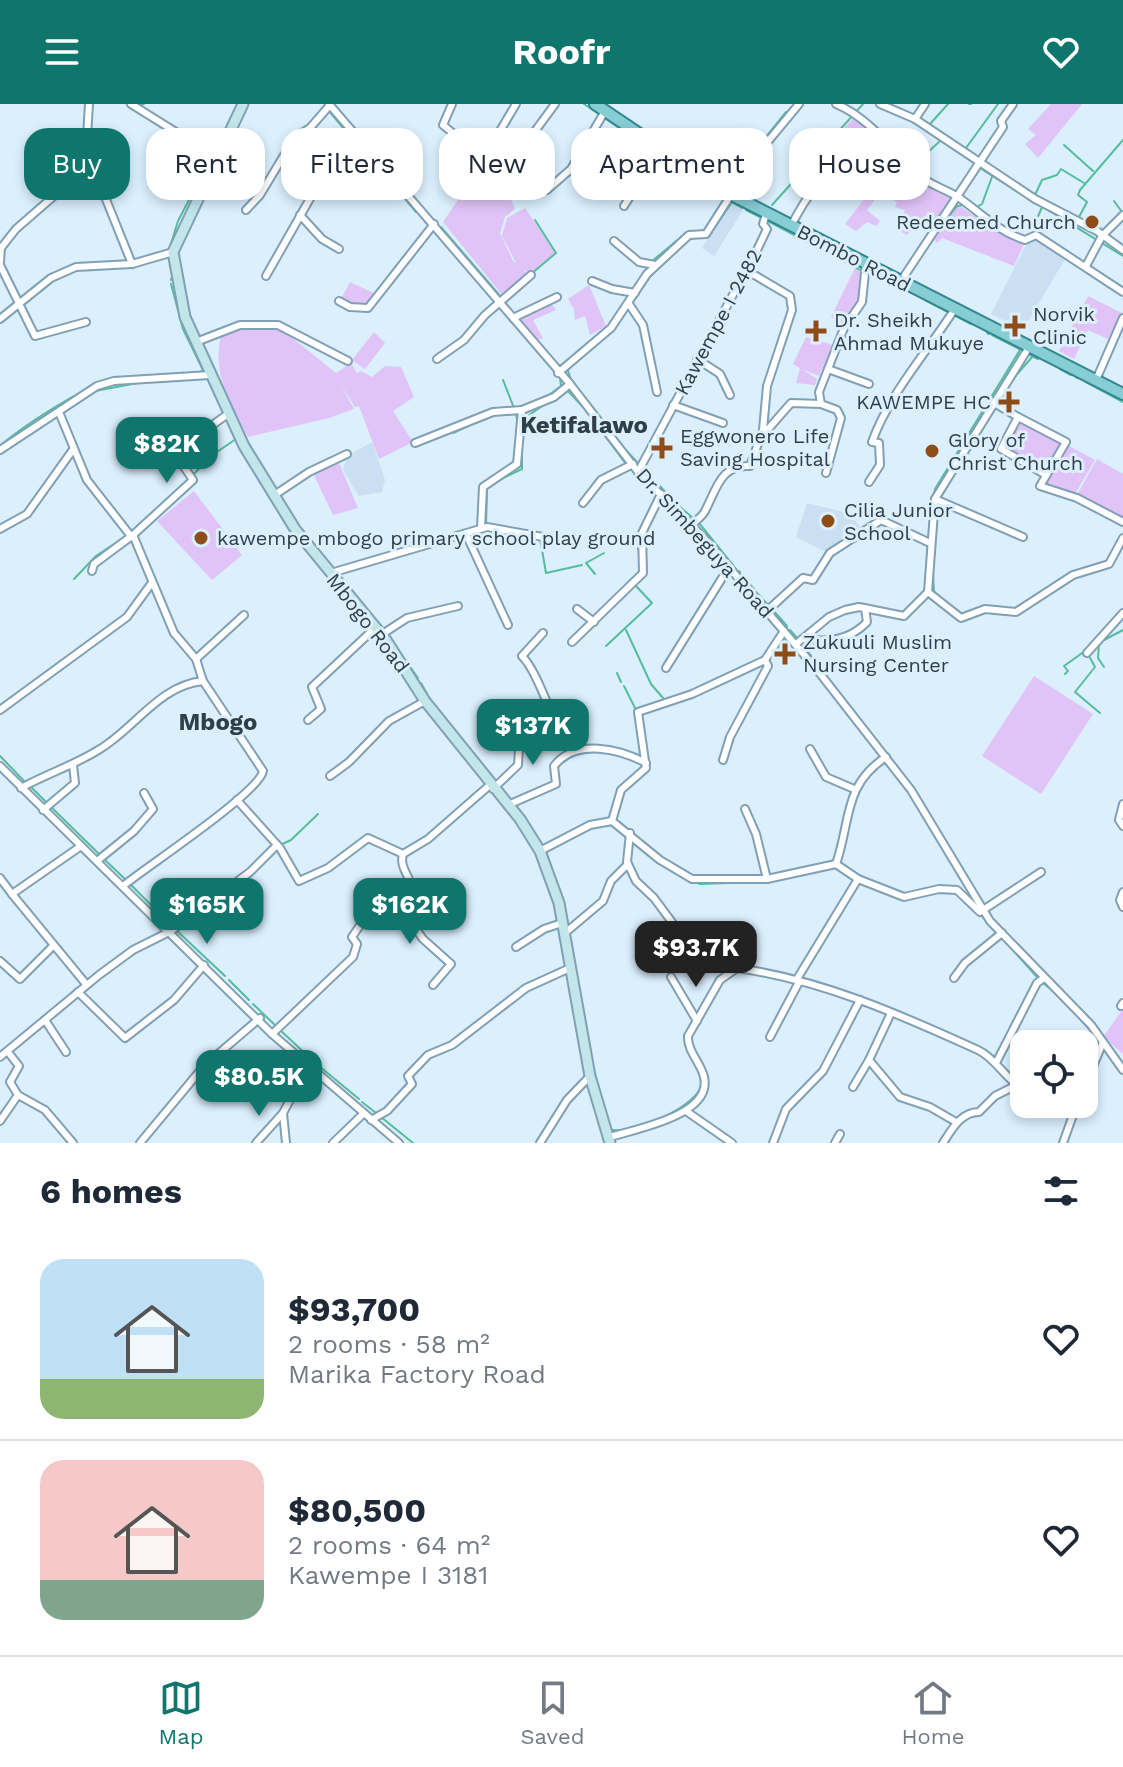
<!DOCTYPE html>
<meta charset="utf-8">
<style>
:root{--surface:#fff;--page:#f2f2f3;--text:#1f2937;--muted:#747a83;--line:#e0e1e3;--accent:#0f766e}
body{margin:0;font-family:"Work Sans",sans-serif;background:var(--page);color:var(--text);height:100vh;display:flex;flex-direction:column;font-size:30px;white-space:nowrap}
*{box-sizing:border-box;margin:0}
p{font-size:26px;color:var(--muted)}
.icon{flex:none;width:44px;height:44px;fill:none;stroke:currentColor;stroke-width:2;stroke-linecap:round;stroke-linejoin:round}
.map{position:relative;height:1039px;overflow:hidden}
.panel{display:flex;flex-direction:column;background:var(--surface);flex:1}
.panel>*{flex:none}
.hud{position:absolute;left:24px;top:24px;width:1076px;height:72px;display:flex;gap:16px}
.buttons{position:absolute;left:1010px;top:926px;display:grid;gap:16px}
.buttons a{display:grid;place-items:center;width:88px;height:88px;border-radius:16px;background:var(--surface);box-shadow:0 4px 12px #0003;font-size:40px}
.price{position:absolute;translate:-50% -68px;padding:0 18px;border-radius:16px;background:var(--accent);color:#fff;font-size:26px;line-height:52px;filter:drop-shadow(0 2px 4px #0008)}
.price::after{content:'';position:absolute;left:50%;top:48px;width:24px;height:18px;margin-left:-12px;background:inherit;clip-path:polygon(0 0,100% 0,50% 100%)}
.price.active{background:#222;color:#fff}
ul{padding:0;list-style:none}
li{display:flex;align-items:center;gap:24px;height:200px;padding:0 40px}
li+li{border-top:2px solid var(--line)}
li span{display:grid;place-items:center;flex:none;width:224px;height:160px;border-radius:24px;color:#555}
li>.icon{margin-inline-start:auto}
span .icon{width:96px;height:96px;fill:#fffc;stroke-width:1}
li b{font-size:34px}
h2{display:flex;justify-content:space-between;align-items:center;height:96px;padding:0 40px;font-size:34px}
.chip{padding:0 28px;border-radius:24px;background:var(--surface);box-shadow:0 4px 12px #0003;font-size:28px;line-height:72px}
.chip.active{background:var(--accent);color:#fff}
header{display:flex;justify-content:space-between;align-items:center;height:104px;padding:0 40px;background:var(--accent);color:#fff;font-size:36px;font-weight:700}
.tabs{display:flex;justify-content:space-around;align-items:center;height:112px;border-top:2px solid var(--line);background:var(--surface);font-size:22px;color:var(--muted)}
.tabs a{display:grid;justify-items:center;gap:4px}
.tabs .active{color:var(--accent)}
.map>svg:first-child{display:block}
</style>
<header><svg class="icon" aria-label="menu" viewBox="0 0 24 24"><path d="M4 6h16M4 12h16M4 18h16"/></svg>Roofr<svg class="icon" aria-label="heart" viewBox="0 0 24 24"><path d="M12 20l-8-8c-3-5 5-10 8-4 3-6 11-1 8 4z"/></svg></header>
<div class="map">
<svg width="1123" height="1039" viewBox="0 0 1123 1039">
<rect width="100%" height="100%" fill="#dbeffd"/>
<!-- built -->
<g fill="#cae0f2">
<polygon points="731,99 743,106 714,152 702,144"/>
<polygon points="1037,133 1068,150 1023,226 991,210 1027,139"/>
<polygon points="372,338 385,376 382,388 359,392 343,366 347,352"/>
<polygon points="807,399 848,409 862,425 828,449 796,433"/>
</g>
<!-- green -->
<g fill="#e0c4f7">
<polygon points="1051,0 1082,0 1038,54 1025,40 1036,31 1028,25"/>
<polygon points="856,11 914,72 902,92 916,73 955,93 932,125 917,120 907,131 897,126 905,106 895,103 897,98 879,90 867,106 880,117 876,122 867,118 856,127 845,120 883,71 853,34 846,41 837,32"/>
<polygon points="482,60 508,88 515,105 505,113 500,129 513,157 516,159 502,132 507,114 525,104 556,149 529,170 523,165 527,170 503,192 443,118"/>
<polygon points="957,100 984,119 1025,138 1014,162 942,134 937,139 931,131"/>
<path d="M855 164 861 168C866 188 855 204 844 220L831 213Z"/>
<polygon points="350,178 376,190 368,203 352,202 341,195"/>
<polygon points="589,181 606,222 590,231 585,212 575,216 574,205 568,195"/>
<polygon points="1088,192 1122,209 1108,235 1088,226 1074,255 1059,247"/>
<polygon points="551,199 556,206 533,216 543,234 536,237 520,214"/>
<path d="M280 224 336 269 351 259 357 269 361 267 372 273 385 262 401 263 414 293 393 307 413 338 379 355 359 302 355 303 341 281 354 305 329 314 248 333C232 301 211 268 221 233L236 225Z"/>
<polygon points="374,228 385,239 365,265 352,256"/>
<polygon points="806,233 833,241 819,272 802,265 817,275 815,281 796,279 800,264 793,260"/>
<polygon points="1021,316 1063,340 1044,370 1003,344"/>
<polygon points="1069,342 1095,356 1073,393 1044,380"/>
<polygon points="1097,355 1123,370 1123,416 1077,391"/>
<polygon points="339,359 358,404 333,411 313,369"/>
<polygon points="194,387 242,451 212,476 157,417"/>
<polygon points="1034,572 1093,610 1041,690 982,652"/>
<polygon points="1123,905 1123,950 1103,933"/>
</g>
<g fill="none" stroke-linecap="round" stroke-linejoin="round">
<!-- stream -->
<g stroke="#54bd9c" stroke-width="2">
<polyline points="136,0 144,0"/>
<polyline points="584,0 625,28"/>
<polyline points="969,0 971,0"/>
<polyline points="329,7 355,38 343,52"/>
<polyline points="548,15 557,3"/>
<polyline points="912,17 940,35"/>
<polyline points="930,20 948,0"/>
<polyline points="628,30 647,44"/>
<polyline points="1064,41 1093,67"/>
<polyline points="361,43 375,60"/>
<polyline points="966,44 998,0"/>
<polyline points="213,47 226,25"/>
<polyline points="959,48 986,68 1123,152"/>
<polyline points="669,58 672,60"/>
<polyline points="913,61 921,54 920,50 928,48 940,37"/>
<polyline points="379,63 389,76"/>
<polyline points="204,66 209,55"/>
<polyline points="322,71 332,62"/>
<polyline points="391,78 416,108"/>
<polyline points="729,79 786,8"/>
<polyline points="1035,91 1042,76 1057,71 1061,65 1084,79"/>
<polyline points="1114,97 1122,108"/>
<polyline points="733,99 742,104"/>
<polyline points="772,101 863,0"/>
<polyline points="975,104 982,100 992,73"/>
<polyline points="746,106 760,113"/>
<polyline points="426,108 435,118"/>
<polyline points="420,111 426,117"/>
<polyline points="1078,115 1087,98 1078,91 1080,86 1123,36"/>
<polyline points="944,118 957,102 964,101"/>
<polyline points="766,121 768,117 826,148"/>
<polyline points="441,123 501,193"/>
<polyline points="1031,129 1042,103"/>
<polyline points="710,130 732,98"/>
<polyline points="687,135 704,133"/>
<polyline points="170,143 178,117 203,69"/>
<polyline points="839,154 846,158"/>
<polyline points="651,158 686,129"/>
<polyline points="855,163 860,166"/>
<polyline points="531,170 556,149 535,116"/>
<polyline points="171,175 171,176"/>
<polyline points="171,180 183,225 203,266 200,268"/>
<polyline points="925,196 948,208"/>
<polyline points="506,199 513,209"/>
<polyline points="506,210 560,274 561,282 549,291"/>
<polyline points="954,211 971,220"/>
<polyline points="615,224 654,167"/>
<polyline points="987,229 989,230"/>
<polyline points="992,231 1019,245"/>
<polyline points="470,233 479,223"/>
<polyline points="697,250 715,217"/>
<polyline points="1028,250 1038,255"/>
<polyline points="552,255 560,262 596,232"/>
<polyline points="570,262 568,267 572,278"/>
<polyline points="1060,265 1071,271"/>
<polyline points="207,273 223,307"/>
<polyline points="1076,273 1078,274"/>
<polyline points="1013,275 1033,252"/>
<polyline points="503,276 514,304 526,302"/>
<polyline points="682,276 694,256"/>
<polyline points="1086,278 1123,298"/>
<polyline points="95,287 143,278"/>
<polyline points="560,292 568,287 583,303"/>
<polyline points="586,306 596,321"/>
<polyline points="516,309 518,322"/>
<polyline points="525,314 545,300"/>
<polyline points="599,324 626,360"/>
<polyline points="453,329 468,322"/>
<path d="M0 342C22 323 93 275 119 275"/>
<polyline points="622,342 637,358"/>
<polyline points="193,371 211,352 236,335"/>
<polyline points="649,372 655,377"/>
<polyline points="499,376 522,365 522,341"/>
<polyline points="483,380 501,367"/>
<polyline points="658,380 669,392"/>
<polyline points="672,396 694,415"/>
<polyline points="149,413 167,396"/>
<polyline points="699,419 736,465"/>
<polyline points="486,422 487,386"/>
<polyline points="642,422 655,395"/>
<polyline points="540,434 546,469 582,461"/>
<polyline points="928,435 935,385 1020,246"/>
<polyline points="638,445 638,440"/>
<polyline points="315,457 354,504"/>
<polyline points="739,467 740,468"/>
<polyline points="927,467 928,442"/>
<polyline points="933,469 934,490"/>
<polyline points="595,470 586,459 604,449"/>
<polyline points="742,471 754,485"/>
<polyline points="74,475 96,452 129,430"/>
<polyline points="756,488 768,501"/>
<polyline points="772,505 787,522"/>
<polyline points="381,523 418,574"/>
<polyline points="626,526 651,580 663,594"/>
<polyline points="790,526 798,535"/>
<polyline points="1104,536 1123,526"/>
<polyline points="84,541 118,516"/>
<polyline points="803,541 833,581"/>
<polyline points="1099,541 1098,554 1104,563"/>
<polyline points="606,542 652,499 636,482"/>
<polyline points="1089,552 1095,563 1075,588 1100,609"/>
<polyline points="617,569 621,578"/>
<polyline points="1065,570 1068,567 1064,562 1085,547"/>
<polyline points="421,579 433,601"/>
<polyline points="624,582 636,606"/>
<polyline points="851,615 868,637"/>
<polyline points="872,642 880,652"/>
<polyline points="0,652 25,678"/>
<polyline points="31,683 46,698"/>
<polyline points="51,703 99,750"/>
<polyline points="280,741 291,736 318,710"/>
<polyline points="546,748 553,769"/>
<polyline points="105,756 126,776"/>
<polyline points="678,770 700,780 757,778"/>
<polyline points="131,781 172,822"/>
<polyline points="981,811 988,819"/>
<polyline points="176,826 225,872"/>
<polyline points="995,826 1037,873"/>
<polyline points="116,855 133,842"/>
<polyline points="87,876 111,859"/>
<polyline points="229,876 249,896"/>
<polyline points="1043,879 1057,890"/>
<polyline points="253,900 276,922"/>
<polyline points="1072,906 1092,928"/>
<polyline points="280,926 309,953"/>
<polyline points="15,937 43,914"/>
<polyline points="1102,947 1104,945 1117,963"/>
<polyline points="319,962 359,995"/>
<polyline points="594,967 612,1030"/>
<polyline points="1084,974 1094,953"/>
<polyline points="362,998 376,1009"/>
<polyline points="381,1013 413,1039"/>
<path d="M612 1026C638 1028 688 1006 701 984"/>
<polyline points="137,1039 171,997"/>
<polyline points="1067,1039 1080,1000"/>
</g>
<defs>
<g id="street">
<polyline points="89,0 85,65 101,83 132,160"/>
<polyline points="131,0 216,53"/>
<polyline points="329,0 570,280 638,368 703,433 818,567 911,686 990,817 1091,921 1123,966"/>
<polyline points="452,0 443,21 461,36"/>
<path d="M836 0C869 14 889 43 915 68 926 80 944 84 958 93 981 109 997 127 1025 136L1036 131 1123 188"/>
<polyline points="880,0 915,15 1035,95 1097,127 1123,146"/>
<polyline points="915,15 925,0"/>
<polyline points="494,37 516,0"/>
<polyline points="510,52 527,38 555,0"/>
<polyline points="547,86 571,65 605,7"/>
<polyline points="726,88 799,0"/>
<polyline points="624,102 660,45"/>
<polyline points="246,106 260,91 295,33 310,24 330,1"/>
<polyline points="300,111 322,135 339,145"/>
<path d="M791 122C802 101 821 64 849 68"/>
<polyline points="614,137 639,158 655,161"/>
<polyline points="0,158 1,144 16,125 85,65"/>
<polyline points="0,161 35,232 86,218"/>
<polyline points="1086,162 1102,132 1123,111"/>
<polyline points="266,172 320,77 362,39"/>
<polyline points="592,177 612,185 635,189"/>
<polyline points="901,177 1003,23 1001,17 1013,0"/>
<polyline points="339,197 350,203 368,204 434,120"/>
<polyline points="629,200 643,221 657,288"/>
<polyline points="513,214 557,193"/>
<polyline points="0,215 51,174 76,163 132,160 173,148"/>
<polyline points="196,238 240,221 278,221 348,257"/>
<polyline points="437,255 464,236 485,211 531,171"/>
<polyline points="697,255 720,270 730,291"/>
<polyline points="828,265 869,280"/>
<polyline points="558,269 611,224 647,170 689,131 706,130 731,91"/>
<polyline points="1096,276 1123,214"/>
<polyline points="994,299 1018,313 1001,345 1046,371"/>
<polyline points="673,301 723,319"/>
<polyline points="59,308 87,376 130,431"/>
<polyline points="1018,313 1066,338 1040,382 1077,394 1123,418"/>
<polyline points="763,331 791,299 821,300"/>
<polyline points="415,339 493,308 522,306"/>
<polyline points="0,346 97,282 114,277 210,271"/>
<polyline points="638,368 758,144 767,125 763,120 766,110"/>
<polyline points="826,369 841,314 837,306 821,300 819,288 844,224 862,198 866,159"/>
<path d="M869 378 880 361 879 339 872 338C888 292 927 248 954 206"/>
<polyline points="273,392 309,368 347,350"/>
<polyline points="935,395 1023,433"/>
<polyline points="583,399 601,376 633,360"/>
<path d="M692 421C696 416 702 413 705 407 716 387 720 360 750 362L763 326 767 282 792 206 790 192 746 166"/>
<polyline points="481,424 483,383 517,360 522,306 554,293 570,280"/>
<polyline points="0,425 27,410 72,347"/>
<polyline points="466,430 508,521"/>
<polyline points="92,467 94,460 133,431 193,376 174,348 228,310"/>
<polyline points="331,469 487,423 543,433"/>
<polyline points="928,488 935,395 1029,243"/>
<polyline points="928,488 961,514 985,505 1016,508 1073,471 1109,460 1123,434"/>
<polyline points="577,505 594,518"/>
<polyline points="767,507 803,474 813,476 830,449 881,416 930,439"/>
<polyline points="381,531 407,514 458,502"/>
<path d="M805 535C828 539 851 535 867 518L865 504"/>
<polyline points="572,538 643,469 642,429 661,390"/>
<polyline points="796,540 829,513 845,506 859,503 904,512 928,488"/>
<polyline points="1087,549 1123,509"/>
<polyline points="196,555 244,511"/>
<polyline points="666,564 729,463"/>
<polyline points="0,606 127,513 151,480"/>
<polyline points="308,616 321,605 312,583 375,524"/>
<polyline points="810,645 826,673 854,685"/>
<polyline points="723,656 730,633 768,562 765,556"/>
<polyline points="0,662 272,930 399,1039"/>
<polyline points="330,672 349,658 389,617 425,597"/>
<path d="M21 684C48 669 75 661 100 645 135 624 160 581 203 577"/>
<path d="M493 685 518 661 519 645 557 619C545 598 537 568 522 552L543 529"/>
<polyline points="237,696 280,744 299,777 328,764 368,734 403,750"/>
<polyline points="1123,700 1119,716 1123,722"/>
<path d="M508 701 556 680 554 662C576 634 620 645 646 659"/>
<polyline points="745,705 756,730 767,775"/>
<polyline points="43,706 75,679 73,661"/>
<polyline points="612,717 621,686 646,664 638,608 692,590 765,556 784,527"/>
<polyline points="630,729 627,758 636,777 654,794 683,833 699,843 708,839 717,852 737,864"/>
<polyline points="81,742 12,790 86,880"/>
<polyline points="540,747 590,721 612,717 660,756 692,775 767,775 836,760"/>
<polyline points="403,750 428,735 491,680"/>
<polyline points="97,757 134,727 153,705 144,689"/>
<path d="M836 760C851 717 843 681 886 653"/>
<polyline points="0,774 12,790"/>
<polyline points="858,775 904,793 939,785 957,786 980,808 1041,768"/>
<path d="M123 782C146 763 259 689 263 667L203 577 196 555 174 529 133 431"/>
<polyline points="1123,788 1120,796 1123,803"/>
<polyline points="397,799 423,835 451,860 433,881"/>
<polyline points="565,829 603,797 611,777 628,760"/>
<polyline points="516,843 544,825 562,819"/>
<polyline points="0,857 20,875 53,842"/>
<polyline points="671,873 697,917"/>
<polyline points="954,874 965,859 1002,829"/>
<polyline points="797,875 858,775 836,760"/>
<polyline points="78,888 125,934 174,896 204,861"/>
<polyline points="1121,902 1123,899"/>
<polyline points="891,909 869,956 900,993 930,1003 956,1018"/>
<polyline points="45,916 66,948"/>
<path d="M272 930 353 853 357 840 352 833 363 817 411 793C416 776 398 766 403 750"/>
<polyline points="770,933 799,878"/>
<polyline points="216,951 233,974"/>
<polyline points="0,953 99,871 133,846 171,827 250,768 277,741"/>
<polyline points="996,959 1037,879 1044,874"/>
<polyline points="853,983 869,956"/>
<polyline points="1084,984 1103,938"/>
<polyline points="18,991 45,1006 73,1039"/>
<polyline points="686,1007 732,1039"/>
<polyline points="371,1016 387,1007 412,980 408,972 428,951 452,941 526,884 570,864"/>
<polyline points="0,1017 18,991 10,978 19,962 8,948"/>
<path d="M610 1033C636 1025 713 1011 704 973 701 959 687 947 688 932L720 876 737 864C822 876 899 910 978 946 996 954 1006 977 1024 984"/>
<polyline points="140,1039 204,962 260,914"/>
<polyline points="256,1039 283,1009"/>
<polyline points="286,1039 283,1009 308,962"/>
<polyline points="333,1039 363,1010"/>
<polyline points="540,1039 567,996 590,972"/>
<polyline points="773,1039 786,1005 823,967 860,896"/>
<polyline points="835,1039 840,1030"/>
<path d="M943 1039C952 1025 961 1008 979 1008L995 992 1017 981"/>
<polyline points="1063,1039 1077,1000"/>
</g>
<polyline id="secondary" points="243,0 173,148 185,213 244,342 295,425 386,536 425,597 520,715 540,747 559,799 590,972 610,1039"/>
<polyline id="primary" points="595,0 726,88 1123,290"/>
</defs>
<!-- street casing -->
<use href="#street" stroke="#80a0b6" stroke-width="10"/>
<!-- secondary casing -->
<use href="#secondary" stroke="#80a0b6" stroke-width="13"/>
<!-- primary casing -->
<use href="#primary" stroke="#338690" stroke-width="14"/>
<!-- street -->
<use href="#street" stroke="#fff" stroke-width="6"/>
<!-- secondary -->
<use href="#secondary" stroke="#c2e6ea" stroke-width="9"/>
<!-- primary -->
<use href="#primary" stroke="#86cdd4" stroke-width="10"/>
</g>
<!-- markers -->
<g fill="#8e4c18" stroke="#dbeffd" stroke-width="3">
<circle cx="1092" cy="118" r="8"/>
<path d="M1011 210h8v8h8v8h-8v8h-8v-8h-8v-8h8z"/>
<path d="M812 215h8v8h8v8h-8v8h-8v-8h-8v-8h8z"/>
<path d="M1005 286h8v8h8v8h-8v8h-8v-8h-8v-8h8z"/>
<path d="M658 332h8v8h8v8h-8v8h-8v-8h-8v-8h8z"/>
<circle cx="932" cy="347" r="8"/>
<circle cx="828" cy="417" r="8"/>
<circle cx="201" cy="434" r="8"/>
<path d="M781 538h8v8h8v8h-8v8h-8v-8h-8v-8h8z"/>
</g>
<g text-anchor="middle" stroke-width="6" stroke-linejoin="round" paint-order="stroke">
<!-- poi labels -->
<g font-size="20" fill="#303e47" stroke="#dbeffd" text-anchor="start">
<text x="1076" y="125" text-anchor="end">Redeemed Church</text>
<text x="1033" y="217">Norvik<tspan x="1033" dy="23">Clinic</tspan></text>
<text x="834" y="223">Dr. Sheikh<tspan x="834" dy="23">Ahmad Mukuye</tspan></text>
<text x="991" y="305" text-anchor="end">KAWEMPE HC</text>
<text x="680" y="339">Eggwonero Life<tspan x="680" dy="23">Saving Hospital</tspan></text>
<text x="948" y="343">Glory of<tspan x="948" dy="23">Christ Church</tspan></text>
<text x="844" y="413">Cilia Junior<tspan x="844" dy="23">School</tspan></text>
<text x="217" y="441">kawempe mbogo primary school play ground</text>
<text x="803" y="545">Zukuuli Muslim<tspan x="803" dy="23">Nursing Center</tspan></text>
</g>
<!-- street labels -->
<g font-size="20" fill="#303e47" stroke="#dbeffd">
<text transform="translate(854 154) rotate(27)" y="7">Bombo Road</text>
<text transform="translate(718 218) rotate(-62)" y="7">Kawempe I 2482</text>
<text transform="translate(705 439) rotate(48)" y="7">Dr. Simbeguya Road</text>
<text transform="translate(368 519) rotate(52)" y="7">Mbogo Road</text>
</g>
<!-- quarter labels -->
<g font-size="24" font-weight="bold" fill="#303e47" stroke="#dbeffd">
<text x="584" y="329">Ketifalawo</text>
<text x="218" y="626">Mbogo</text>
</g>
</g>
</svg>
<div class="buttons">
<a><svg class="icon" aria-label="locate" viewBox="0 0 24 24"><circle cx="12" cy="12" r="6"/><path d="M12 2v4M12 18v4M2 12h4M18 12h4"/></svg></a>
</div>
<b class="price" style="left:167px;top:381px">$82K</b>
<b class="price" style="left:533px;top:663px">$137K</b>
<b class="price" style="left:207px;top:842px">$165K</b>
<b class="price" style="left:410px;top:842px">$162K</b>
<b class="price active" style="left:696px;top:885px">$93.7K</b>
<b class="price" style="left:259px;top:1014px">$80.5K</b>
<div class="hud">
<a class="chip active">Buy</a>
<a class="chip">Rent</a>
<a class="chip">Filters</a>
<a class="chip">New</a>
<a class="chip">Apartment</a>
<a class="chip">House</a>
</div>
</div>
<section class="panel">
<h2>6 homes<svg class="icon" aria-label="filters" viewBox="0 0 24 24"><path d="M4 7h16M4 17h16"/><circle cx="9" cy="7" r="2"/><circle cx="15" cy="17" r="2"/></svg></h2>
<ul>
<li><span style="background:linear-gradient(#bfe0f5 75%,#8fb573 0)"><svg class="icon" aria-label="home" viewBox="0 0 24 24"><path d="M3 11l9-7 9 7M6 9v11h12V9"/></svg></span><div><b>$93,700</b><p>2 rooms · 58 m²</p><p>Marika Factory Road</p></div><svg class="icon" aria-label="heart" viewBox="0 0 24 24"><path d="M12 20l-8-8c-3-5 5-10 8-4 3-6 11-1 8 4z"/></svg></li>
<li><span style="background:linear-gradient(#f6c9c9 75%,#7fa58c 0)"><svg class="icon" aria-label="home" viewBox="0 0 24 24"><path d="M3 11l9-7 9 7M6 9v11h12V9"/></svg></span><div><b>$80,500</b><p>2 rooms · 64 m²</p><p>Kawempe I 3181</p></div><svg class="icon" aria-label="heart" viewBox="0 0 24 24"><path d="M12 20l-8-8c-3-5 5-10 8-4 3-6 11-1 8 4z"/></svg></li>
</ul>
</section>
<nav class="tabs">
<a class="active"><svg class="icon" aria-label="map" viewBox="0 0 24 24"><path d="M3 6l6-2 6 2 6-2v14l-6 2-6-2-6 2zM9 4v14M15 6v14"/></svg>Map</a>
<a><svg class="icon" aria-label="saved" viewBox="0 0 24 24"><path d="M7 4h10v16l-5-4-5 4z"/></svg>Saved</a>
<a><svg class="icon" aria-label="home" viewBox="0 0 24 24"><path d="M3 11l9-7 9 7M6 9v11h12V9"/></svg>Home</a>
</nav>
